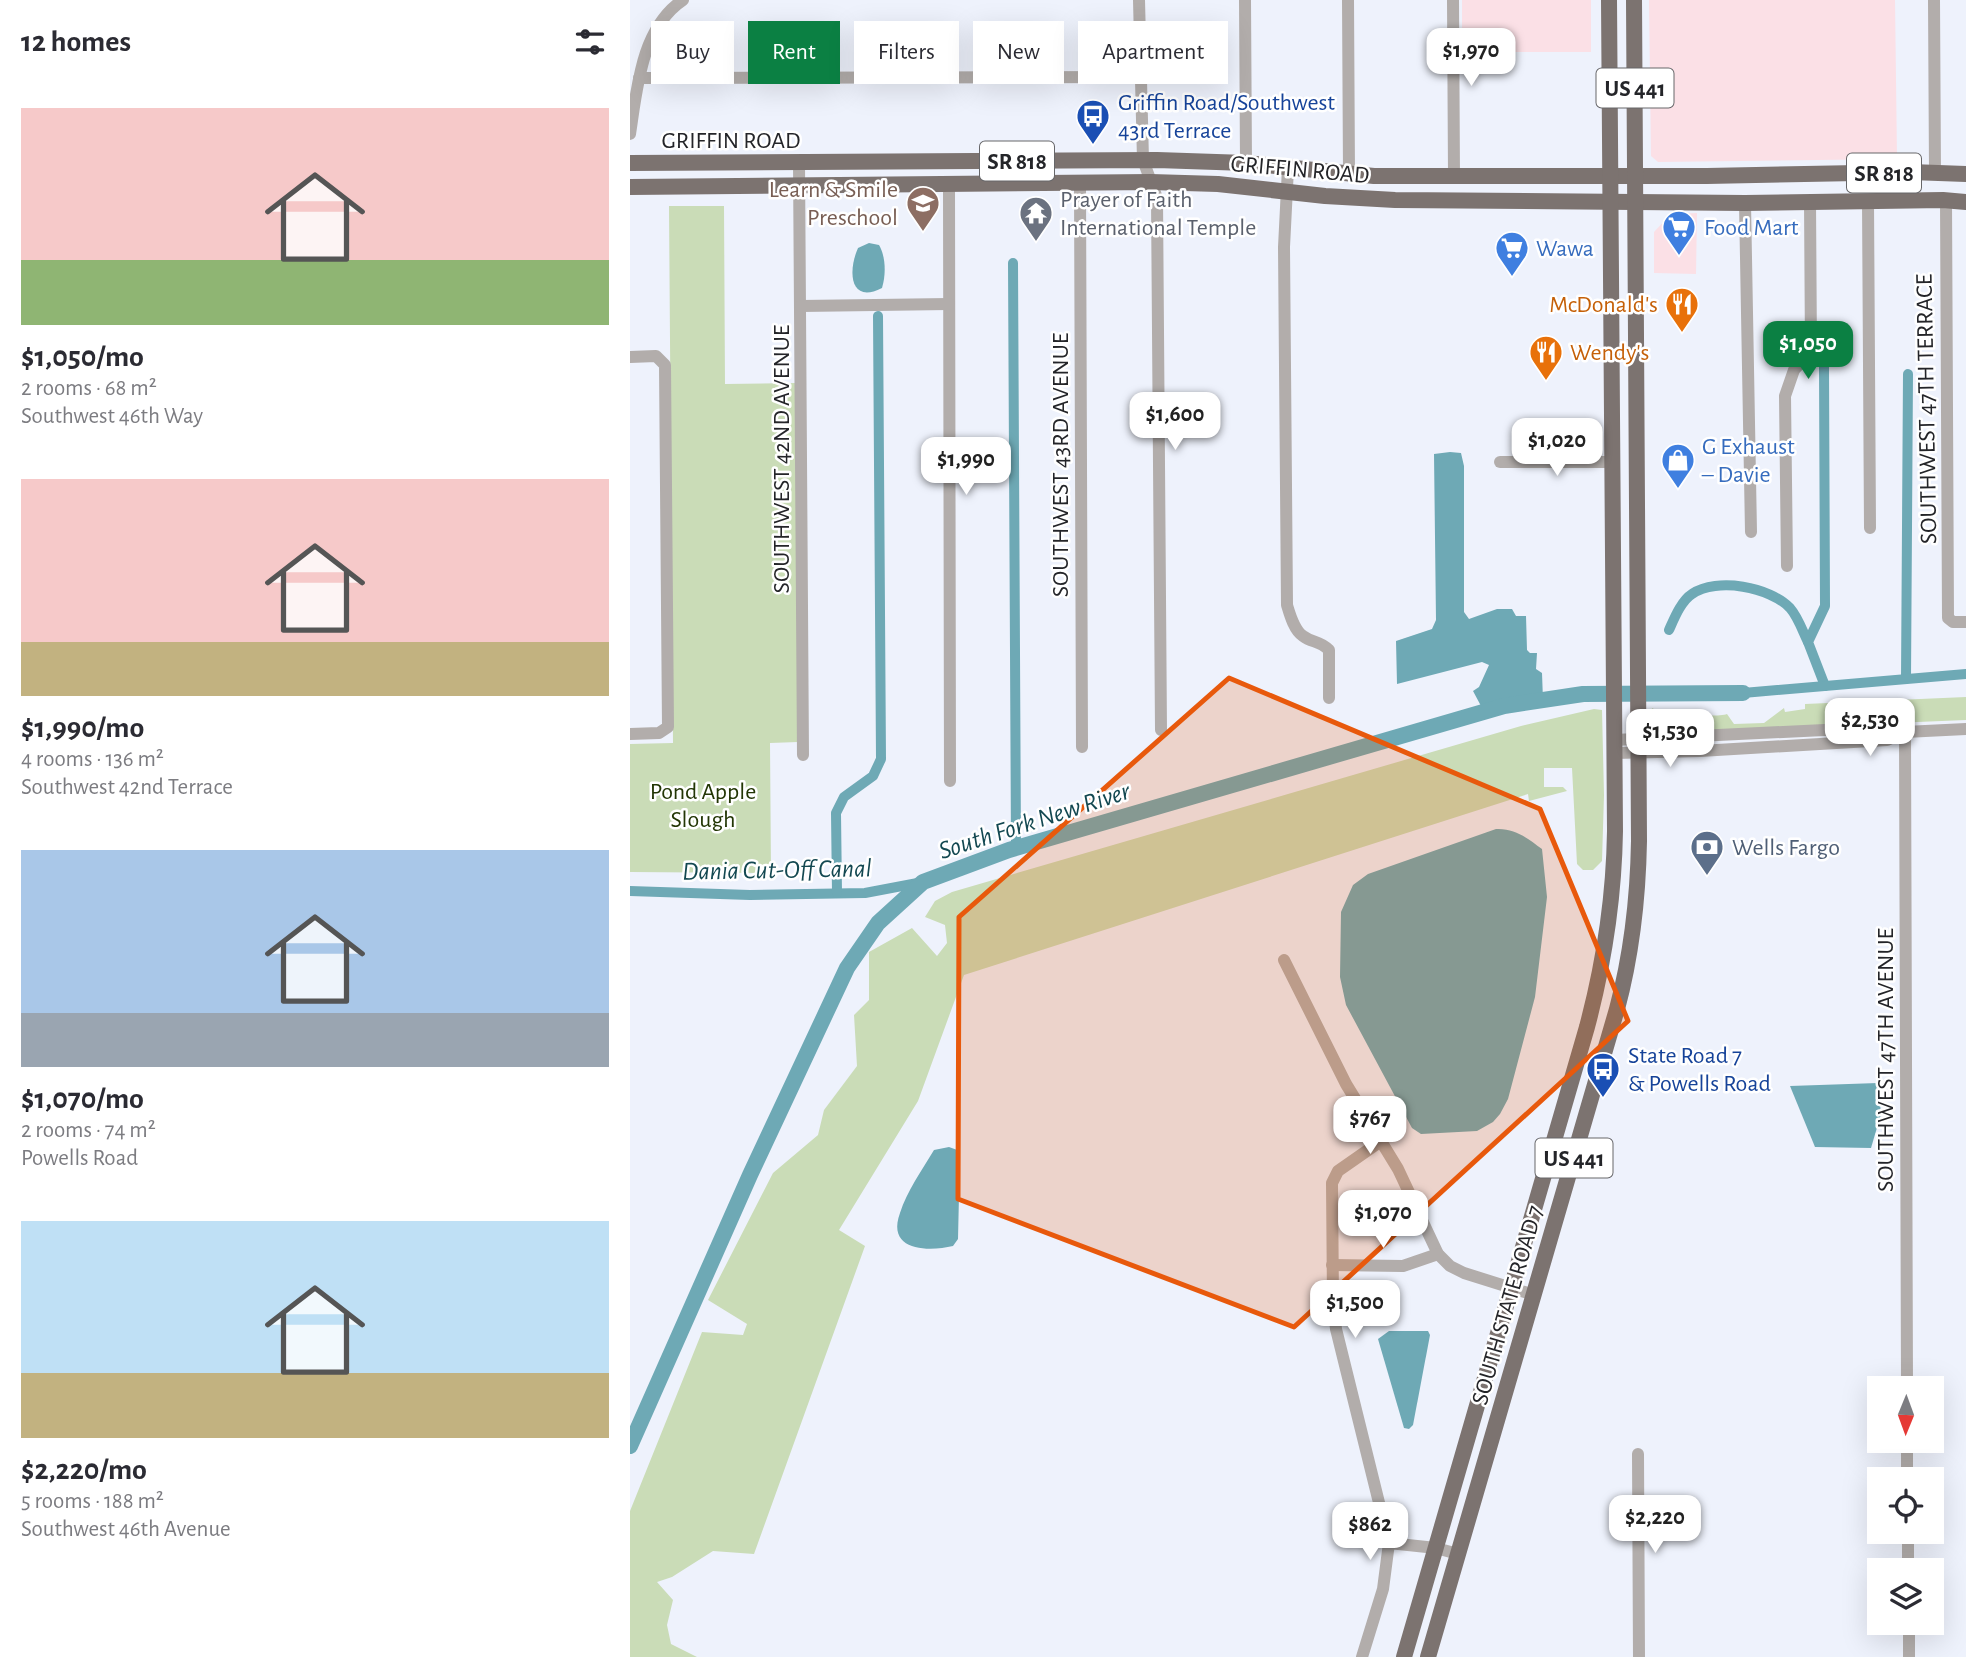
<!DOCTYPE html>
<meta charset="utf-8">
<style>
:root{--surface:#fff;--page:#f7f7f7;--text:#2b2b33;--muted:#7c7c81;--accent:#0b8043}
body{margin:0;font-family:"Alegreya Sans",sans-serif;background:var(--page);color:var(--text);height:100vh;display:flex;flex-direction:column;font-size:26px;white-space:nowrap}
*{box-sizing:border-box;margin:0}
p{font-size:23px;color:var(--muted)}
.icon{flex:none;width:38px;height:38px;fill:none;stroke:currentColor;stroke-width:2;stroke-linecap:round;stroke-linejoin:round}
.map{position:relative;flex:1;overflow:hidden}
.sheet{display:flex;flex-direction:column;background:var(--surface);width:630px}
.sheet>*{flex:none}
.hud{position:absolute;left:21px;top:21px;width:665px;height:63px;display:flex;gap:14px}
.needle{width:46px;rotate:181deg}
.controls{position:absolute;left:1237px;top:1376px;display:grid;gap:14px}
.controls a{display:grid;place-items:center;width:77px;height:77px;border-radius:0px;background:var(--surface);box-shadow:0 7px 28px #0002;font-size:35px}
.price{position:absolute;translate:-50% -60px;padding:0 16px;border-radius:14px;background:#fff;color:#222;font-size:23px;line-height:46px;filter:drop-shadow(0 2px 4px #0008)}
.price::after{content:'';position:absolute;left:50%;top:42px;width:21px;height:16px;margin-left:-10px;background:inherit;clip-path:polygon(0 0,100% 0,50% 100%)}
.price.current{background:var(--accent);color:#fff}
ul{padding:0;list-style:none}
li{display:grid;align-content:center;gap:14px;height:371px;padding:0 21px}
li span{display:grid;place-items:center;height:217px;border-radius:0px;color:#555}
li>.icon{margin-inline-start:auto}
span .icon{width:126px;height:126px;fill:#fffc;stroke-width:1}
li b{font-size:30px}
h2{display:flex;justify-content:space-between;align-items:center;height:84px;padding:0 21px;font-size:30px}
.pill{padding:0 24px;border-radius:0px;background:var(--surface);box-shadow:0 7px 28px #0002;font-size:24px;line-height:63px}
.pill.current{background:var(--accent);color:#fff}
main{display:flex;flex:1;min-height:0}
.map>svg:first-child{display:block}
</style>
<main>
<section class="sheet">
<h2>12 homes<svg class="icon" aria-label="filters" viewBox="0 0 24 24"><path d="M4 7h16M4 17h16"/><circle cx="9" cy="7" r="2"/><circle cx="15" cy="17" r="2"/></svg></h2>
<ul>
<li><span style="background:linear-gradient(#f6c9c9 70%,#8fb573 0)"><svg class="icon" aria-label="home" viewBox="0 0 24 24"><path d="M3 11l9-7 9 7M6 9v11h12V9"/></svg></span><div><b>$1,050/mo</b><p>2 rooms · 68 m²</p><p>Southwest 46th Way</p></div></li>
<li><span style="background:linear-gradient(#f6c9c9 75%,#c2b280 0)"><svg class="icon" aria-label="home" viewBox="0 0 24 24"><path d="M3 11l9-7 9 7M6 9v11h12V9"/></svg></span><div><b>$1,990/mo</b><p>4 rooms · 136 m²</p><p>Southwest 42nd Terrace</p></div></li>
<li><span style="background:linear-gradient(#a9c7e8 75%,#9aa5b1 0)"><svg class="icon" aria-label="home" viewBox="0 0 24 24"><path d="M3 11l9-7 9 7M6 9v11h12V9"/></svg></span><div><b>$1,070/mo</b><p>2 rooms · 74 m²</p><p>Powells Road</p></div></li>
<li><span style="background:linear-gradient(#bfe0f5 70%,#c2b280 0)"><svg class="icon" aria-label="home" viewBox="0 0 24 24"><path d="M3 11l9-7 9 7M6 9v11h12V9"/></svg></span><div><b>$2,220/mo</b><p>5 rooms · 188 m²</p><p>Southwest 46th Avenue</p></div></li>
</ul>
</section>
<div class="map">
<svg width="1336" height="1657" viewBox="0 0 1336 1657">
<rect width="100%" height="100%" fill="#eef2fc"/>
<!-- commercial -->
<g fill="#fbe0e6">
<polygon points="832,0 961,0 961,52 885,52 885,44 832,44"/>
<polygon points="1019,0 1265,0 1267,159 1028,162 1021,156"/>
<polygon points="1067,213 1066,274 1024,273 1024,232 1041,214"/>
</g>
<!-- green -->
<g fill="#cadcb7">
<polygon points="39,206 94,206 95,384 166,383 168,742 140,743 141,873 0,872 0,744 43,743"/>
<path d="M1336 697V720L1048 732 1032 728 1021 719 1022 708C1030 714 1086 718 1097 714L1104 724 1134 723 1154 708 1155 712 1175 709V704Z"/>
<polygon points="964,709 972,710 974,795 972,861 963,870 953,870 947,864 942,768 914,768 914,787 933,787 937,791 899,801 898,794 334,975 288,1101 209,1230 235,1246 124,1554 83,1551 42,1577 27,1582 43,1600 37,1625 41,1644 67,1657 0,1657 0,1511 72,1332 113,1335 117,1324 78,1300 143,1173 188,1135 194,1110 227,1066 224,1015 239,1000 239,952 282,928 307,956 317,943 315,925 295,917 305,901 322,892 891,726"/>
</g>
<!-- water -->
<g fill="#6ea9b5">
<path d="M239 243 249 245C256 257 256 275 252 288 219 305 218 270 228 248Z"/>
<polygon points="820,452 831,453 834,466 834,612 839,619 867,609 882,609 886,616 896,616 897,650 900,653 907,653 906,669 912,673 913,700 874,706 851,706 843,691 849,687 859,665 852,662 767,684 766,641 802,629 806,620 804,454"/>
<path d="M866 829C885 828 897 838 912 849L917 897 905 997 878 1099 870 1114 863 1122 847 1131 791 1134 782 1128 716 1005 710 977 711 912 723 885 738 874Z"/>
<polygon points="1248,1083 1251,1114 1241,1148 1185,1147 1160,1086"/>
<path d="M319 1147 330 1151 328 1239 323 1246C298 1252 256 1251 270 1213 277 1191 292 1170 304 1150Z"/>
<polygon points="759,1331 798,1331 800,1335 783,1425 779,1429 774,1428 748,1339"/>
</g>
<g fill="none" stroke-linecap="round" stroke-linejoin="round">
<!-- canal -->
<g stroke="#6ea9b5" stroke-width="10">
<polyline points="383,263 386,848"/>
<polyline points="1194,367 1195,606 1178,642 1195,686"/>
<path d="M1039 630C1044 619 1051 601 1062 594 1087 577 1140 587 1160 608 1168 617 1173 632 1178 642"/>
<polyline points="1276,679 1278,374"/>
<polyline points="1113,693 1336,674"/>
<polyline points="0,891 120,895 235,893 293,882"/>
<polyline points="207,893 206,813 214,797 243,776 251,759 248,316"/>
</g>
<!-- river -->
<polyline stroke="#6ea9b5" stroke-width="16" points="0,1446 120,1175 217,968 248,923 293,882 379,850 874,706 953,694 1113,693"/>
<!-- minor -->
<g stroke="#b2adab" stroke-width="12">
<polyline points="509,0 513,160 527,198 531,730"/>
<polyline points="615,0 616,163"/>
<polyline points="718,0 719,174"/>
<polyline points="823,0 824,176"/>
<polyline points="1304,0 1305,173"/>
<polyline points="9,78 510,77"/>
<path d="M0 134C7 89 11 28 53 0"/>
<polyline points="169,162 173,755"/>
<path d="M658 168 654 247 657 605C660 615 664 630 673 636 682 643 689 640 699 650V698"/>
<polyline points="450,184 452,747"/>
<polyline points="319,185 320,781"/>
<polyline points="1316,200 1318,618 1323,622 1336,622"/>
<polyline points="1238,201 1240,528"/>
<polyline points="1115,203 1121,532"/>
<polyline points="171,306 319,304"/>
<polyline points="0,357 26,356 35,365 38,727 29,733 0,734"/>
<polyline points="870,462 983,462"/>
<polyline points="1157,566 1155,396 1164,370 1181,352 1180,201"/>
<polyline points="1275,732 1277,1388"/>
<polyline points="985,740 1256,727 1275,732 1336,729"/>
<polyline points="985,753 1070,751 1257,740 1275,732"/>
<polyline points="654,960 716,1084 768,1169 808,1254 820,1266 834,1273 904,1295"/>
<polyline points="751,1141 708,1171 702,1183 703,1301 706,1329 759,1543"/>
<polyline points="702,1265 773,1266 808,1254"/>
<polyline points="1277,1440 1277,1479"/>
<polyline points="1008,1454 1009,1657"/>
<polyline points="1278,1531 1278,1570"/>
<polyline points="1279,1622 1279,1657"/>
<polyline points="732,1657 753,1589 759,1543 806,1548 828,1554"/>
</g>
<!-- major -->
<g stroke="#7c7370" stroke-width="16">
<polyline points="0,163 527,160 616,163 744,176 1077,176 1281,172 1336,174"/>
<polyline points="0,187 521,182 588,184 695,196 765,200 1115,203 1313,200 1336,202"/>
<path d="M774 1657 957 1027C974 963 984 898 985 831L979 0"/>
<path d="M798 1657 987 1009C1002 953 1008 899 1009 841L1004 0"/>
</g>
</g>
<!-- marked area -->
<path fill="#e8590c" fill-opacity="0.2" stroke="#e8590c" stroke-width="5" stroke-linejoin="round" d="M599 678 910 809 998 1021 664 1327 328 1199 329 917Z"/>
<!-- icons -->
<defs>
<symbol id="bus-pin" viewBox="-11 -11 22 30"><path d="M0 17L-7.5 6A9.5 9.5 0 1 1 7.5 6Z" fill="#1a4fb4" stroke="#fff"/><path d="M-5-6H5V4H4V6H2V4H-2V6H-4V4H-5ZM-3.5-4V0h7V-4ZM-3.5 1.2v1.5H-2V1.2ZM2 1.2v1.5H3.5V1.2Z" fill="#fff"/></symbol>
<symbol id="school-pin" viewBox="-11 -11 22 30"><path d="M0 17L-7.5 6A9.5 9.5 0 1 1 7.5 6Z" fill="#8d6e63" stroke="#fff"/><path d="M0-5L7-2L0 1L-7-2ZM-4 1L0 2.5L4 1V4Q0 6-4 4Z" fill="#fff"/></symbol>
<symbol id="temple-pin" viewBox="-11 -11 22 30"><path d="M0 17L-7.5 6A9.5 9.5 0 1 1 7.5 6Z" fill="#6b7280" stroke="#fff"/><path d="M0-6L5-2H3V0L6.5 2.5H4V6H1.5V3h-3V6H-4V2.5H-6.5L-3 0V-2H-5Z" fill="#fff"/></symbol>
<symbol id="supermarket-pin" viewBox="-11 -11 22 30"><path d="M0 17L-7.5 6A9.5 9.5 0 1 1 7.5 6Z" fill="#3f7fe0" stroke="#fff"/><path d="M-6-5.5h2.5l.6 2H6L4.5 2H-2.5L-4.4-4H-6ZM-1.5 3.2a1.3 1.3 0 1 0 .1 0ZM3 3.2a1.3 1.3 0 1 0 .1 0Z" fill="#fff"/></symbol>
<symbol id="restaurant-pin" viewBox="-11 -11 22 30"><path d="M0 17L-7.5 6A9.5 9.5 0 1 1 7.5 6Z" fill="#e8710a" stroke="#fff"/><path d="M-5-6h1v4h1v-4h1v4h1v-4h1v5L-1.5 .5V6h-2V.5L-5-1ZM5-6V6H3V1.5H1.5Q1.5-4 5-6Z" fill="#fff"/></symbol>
<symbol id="shop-pin" viewBox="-11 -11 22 30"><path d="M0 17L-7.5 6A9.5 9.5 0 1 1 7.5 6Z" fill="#3f7fe0" stroke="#fff"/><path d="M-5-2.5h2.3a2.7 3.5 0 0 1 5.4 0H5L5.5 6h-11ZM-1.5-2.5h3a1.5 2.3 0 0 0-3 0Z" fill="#fff"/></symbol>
<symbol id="bank-pin" viewBox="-11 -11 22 30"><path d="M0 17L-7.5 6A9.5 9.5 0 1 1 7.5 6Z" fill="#5c6f8a" stroke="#fff"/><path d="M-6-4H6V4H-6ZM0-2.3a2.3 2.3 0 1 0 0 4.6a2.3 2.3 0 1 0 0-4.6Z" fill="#fff"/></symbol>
</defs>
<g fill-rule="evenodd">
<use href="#bus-pin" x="444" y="97" width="38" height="52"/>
<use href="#school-pin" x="274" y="184" width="38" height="52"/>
<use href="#temple-pin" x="387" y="194" width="38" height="52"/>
<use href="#supermarket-pin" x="1030" y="208" width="38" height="52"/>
<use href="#supermarket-pin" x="863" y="229" width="38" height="52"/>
<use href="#restaurant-pin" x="1033" y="285" width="38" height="52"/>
<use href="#restaurant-pin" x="897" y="333" width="38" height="52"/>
<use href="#shop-pin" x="1029" y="441" width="38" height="52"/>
<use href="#bank-pin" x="1058" y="828" width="38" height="52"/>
<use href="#bus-pin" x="954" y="1050" width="38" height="52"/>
</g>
<g text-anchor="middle" stroke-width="5" stroke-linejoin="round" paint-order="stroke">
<!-- shield labels -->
<g fill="#fff" stroke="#666669" stroke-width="2">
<rect x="966.5" y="68.5" width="77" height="39" rx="5"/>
<rect x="350" y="141.5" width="74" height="39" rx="5"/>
<rect x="1217" y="153.5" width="74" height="39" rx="5"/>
<rect x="905.5" y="1138.5" width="77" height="39" rx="5"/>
</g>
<g font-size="23" font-weight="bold" fill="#242529">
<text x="1005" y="96">US 441</text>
<text x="387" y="169">SR 818</text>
<text x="1254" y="181">SR 818</text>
<text x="944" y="1166">US 441</text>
</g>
<!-- transit labels -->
<g font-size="24" fill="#164399" stroke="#fff" text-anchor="start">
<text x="488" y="110">Griffin Road/Southwest<tspan x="488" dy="28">43rd Terrace</tspan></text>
<text x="998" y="1063">State Road 7<tspan x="998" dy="28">&amp; Powells Road</tspan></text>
</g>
<!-- street labels -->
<g font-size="24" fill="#242529" stroke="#fff">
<text x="101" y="148">GRIFFIN ROAD</text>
<text transform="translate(670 169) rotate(5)" y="8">GRIFFIN ROAD</text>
<text transform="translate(1296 409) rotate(-91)" y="8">SOUTHWEST 47TH TERRACE</text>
<text transform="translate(151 459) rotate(-90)" y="8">SOUTHWEST 42ND AVENUE</text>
<text transform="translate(430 465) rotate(-90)" y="8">SOUTHWEST 43RD AVENUE</text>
<text transform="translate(1255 1060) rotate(-90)" y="8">SOUTHWEST 47TH AVENUE</text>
<text transform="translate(877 1305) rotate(-74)" y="8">SOUTH STATE ROAD 7</text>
</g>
<!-- education labels -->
<g font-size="24" fill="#785e54" stroke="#fff" text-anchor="end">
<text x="268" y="197">Learn &amp; Smile<tspan x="268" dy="28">Preschool</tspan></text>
</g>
<!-- worship labels -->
<g font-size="24" fill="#5b616d" stroke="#fff" text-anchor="start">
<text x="430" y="207">Prayer of Faith<tspan x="430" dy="28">International Temple</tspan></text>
</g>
<!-- shop labels -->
<g font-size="24" fill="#366cbe" stroke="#fff" text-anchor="start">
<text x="1074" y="235">Food Mart</text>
<text x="906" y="256">Wawa</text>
<text x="1072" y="454">G Exhaust<tspan x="1072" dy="28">– Davie</tspan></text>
</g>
<!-- food labels -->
<g font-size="24" fill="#c56008" stroke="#fff" text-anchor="end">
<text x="1028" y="312">McDonald's</text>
<text x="940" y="360" text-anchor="start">Wendy's</text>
</g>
<!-- park labels -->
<g font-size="24" fill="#233605" stroke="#fff">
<text x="73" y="799">Pond Apple<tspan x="73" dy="28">Slough</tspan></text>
</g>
<!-- service labels -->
<g font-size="24" fill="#4e5e75" stroke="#fff" text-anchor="start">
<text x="1102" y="855">Wells Fargo</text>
</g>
<!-- water labels -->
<g font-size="26" font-style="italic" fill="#134851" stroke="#fff">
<text transform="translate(404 820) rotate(-18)" y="9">South Fork New River</text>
<text transform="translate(147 869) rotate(-1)" y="9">Dania Cut-Off Canal</text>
</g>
</g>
</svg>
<div class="controls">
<a><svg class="needle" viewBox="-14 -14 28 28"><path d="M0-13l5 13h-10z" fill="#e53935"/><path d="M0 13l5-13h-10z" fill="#7c7c81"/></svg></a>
<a><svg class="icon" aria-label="locate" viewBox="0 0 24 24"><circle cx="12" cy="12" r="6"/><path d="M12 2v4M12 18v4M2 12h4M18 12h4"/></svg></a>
<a><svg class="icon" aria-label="layers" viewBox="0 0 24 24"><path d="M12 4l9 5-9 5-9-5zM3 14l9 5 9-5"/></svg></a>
</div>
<b class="price" style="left:841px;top:88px">$1,970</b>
<b class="price current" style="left:1178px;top:381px">$1,050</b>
<b class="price" style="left:545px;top:452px">$1,600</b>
<b class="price" style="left:927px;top:478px">$1,020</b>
<b class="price" style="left:336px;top:497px">$1,990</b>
<b class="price" style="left:1240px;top:758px">$2,530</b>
<b class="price" style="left:1040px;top:769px">$1,530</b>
<b class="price" style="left:740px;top:1156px">$767</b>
<b class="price" style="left:753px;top:1250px">$1,070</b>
<b class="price" style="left:725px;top:1340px">$1,500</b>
<b class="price" style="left:1025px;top:1555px">$2,220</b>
<b class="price" style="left:740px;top:1562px">$862</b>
<div class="hud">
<a class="pill">Buy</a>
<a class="pill current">Rent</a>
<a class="pill">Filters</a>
<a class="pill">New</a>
<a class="pill">Apartment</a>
</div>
</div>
</main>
